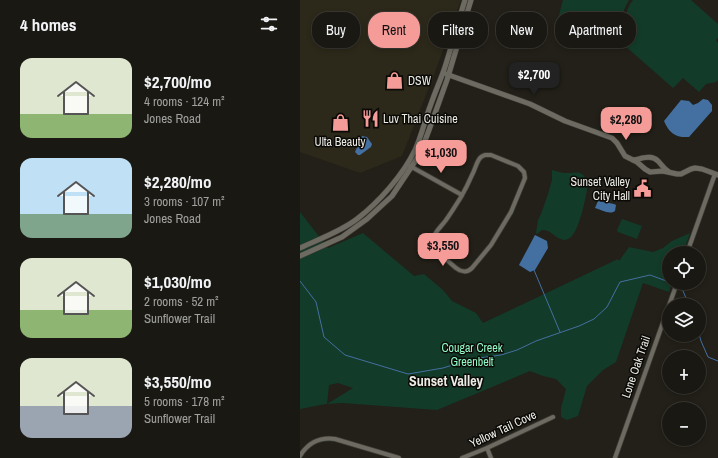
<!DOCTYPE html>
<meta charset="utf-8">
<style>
:root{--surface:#1a1812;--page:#272520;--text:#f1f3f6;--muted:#9fa09f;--line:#383732;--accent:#f59b98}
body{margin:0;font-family:"Archivo Narrow",sans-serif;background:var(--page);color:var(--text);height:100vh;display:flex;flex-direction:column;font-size:15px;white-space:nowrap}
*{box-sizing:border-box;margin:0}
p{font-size:13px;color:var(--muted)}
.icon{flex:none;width:22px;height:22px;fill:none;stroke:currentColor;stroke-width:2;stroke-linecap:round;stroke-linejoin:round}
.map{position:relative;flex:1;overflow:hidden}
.panel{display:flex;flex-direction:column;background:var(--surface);width:300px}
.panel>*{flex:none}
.hud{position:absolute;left:12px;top:12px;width:346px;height:36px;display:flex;gap:8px}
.tools{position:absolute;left:362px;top:246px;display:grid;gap:8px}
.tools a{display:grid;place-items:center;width:44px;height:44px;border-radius:50%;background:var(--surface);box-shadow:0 2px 6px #0003,0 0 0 1px var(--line);font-size:20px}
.price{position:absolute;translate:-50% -34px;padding:0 9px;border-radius:8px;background:var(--accent);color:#111;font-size:13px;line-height:26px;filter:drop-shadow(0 1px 2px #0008)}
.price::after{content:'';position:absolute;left:50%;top:24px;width:12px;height:9px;margin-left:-6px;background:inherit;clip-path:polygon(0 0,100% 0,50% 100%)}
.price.active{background:#222;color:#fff}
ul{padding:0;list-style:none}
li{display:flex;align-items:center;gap:12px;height:100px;padding:0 20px}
li span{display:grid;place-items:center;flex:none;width:112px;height:80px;border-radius:12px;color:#555}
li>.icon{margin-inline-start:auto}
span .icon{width:48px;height:48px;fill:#fffc;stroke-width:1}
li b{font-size:17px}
h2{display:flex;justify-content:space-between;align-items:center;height:48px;padding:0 20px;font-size:17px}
.pill{padding:0 14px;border-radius:16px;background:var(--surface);box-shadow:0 2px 6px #0003,0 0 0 1px var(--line);font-size:14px;line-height:36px}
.pill.active{background:var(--accent);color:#111}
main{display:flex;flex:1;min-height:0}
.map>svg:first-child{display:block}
</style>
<main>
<section class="panel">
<h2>4 homes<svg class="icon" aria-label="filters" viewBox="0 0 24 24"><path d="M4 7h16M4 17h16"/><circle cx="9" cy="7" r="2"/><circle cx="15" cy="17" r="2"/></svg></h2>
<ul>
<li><span style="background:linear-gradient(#dfe7d0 70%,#8fb573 0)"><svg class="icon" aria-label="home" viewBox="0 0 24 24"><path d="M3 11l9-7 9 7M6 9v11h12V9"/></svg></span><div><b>$2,700/mo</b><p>4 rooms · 124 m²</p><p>Jones Road</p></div></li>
<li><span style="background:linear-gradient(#bfe0f5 70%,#7fa58c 0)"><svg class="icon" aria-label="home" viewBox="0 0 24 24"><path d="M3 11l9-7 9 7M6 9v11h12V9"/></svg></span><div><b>$2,280/mo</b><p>3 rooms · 107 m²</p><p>Jones Road</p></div></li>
<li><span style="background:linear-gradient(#dfe7d0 65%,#8fb573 0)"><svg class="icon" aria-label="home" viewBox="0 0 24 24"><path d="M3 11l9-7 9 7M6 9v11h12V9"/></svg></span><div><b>$1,030/mo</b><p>2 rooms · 52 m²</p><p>Sunflower Trail</p></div></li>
<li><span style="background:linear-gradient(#dfe7d0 60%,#9aa5b1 0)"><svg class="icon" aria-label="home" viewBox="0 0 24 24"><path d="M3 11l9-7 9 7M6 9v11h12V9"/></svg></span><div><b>$3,550/mo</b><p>5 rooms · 178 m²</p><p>Sunflower Trail</p></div></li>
</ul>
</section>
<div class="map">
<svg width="418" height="458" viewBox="0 0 418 458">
<rect width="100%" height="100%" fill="#222018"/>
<!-- built -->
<polygon fill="#2c291a" points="0,0 161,0 135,72 102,156 60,173 0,152"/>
<!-- green -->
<g fill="#133b29" fill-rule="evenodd">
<path d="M263 0H329C321 13 322 19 325 33L316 41H312L256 26Z"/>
<path d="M333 0H391L418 24V38L416 40 418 43V80L416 82 406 84 399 92 383 78 373 88 324 45 333 35C324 26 324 10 333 0Z"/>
<path d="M252 170C257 171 261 173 266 173 278 173 281 169 288 182 287 194 280 227 272 236 270 238 267 240 264 240 255 239 251 229 242 230L237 234 236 233 238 220 241 214 248 194 252 180Z"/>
<path d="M0 212 28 248 63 233 114 276 124 274 143 290 152 301 176 313 183 323 318 259 319 261 329 247 353 252 363 248 372 241 390 233 383 253H369V283H372L369 292 343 283 316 362 303 370 287 386 278 416 267 420 261 417V408L266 389 256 379 243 376 230 371 137 410 42 403 26 404 0 409ZM38 383 53 388 27 404 29 385Z"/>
<polygon points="322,219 342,226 337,239 318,232 317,230"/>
</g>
<!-- water -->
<g fill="#446fa1">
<path d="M403 99 408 100 412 105V111L389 137C376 138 369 133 364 121L381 100 389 101 393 105 398 103Z"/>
<polygon points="62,136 67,137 72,144 71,147 60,155 58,155 55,152"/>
<path d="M298 201 309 203 314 204 316 205 315 211C309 215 302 210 295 208Z"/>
<polygon points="235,235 247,241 248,248 235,270 230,272 219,265"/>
</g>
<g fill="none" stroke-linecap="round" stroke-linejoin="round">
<!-- stream -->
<g stroke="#446fa1" stroke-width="1">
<polyline points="234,270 260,332"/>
<polyline points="0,281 16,302 24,337 45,355 108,374 143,368 172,359 201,355 217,350 236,341 279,326 294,319 307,307 320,282 350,275 369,282"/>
<polyline points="377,287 383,291 389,305"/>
<polyline points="399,334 401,341 408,357 418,361"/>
</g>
<defs>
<g id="minor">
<path d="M185 155H191L218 166 224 172 225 178 211 212 191 245 172 268C167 273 161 272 156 268 150 263 132 248 133 240 133 233 142 226 146 220 151 213 156 205 161 197 165 190 169 182 172 175 175 170 176 163 180 158 182 156 183 156 185 155Z"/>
<polyline points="110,166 162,195"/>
<polyline points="387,253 415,174"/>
<polyline points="187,448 191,458"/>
<path d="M0 456C8 443 20 437 35 439L99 458"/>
<polyline points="162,458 187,448 253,417"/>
<polyline points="315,458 377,283"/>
</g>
<g id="tertiary">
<polyline points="146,74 230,104 265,121 312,138 317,143 325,156 337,162 345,169 350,172 363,171 377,174 381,174 391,169 395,168 402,169 418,175"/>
<path d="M333 160C341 159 351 154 358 161 362 165 364 169 369 172"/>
<path d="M0 248C19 239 40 232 57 219 79 202 103 175 115 150 122 135 125 119 131 104 135 92 141 79 145 67 152 45 158 22 165 0"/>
<polyline points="0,256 42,237 67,219 92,196 120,154 129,130 147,80 171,0"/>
</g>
</defs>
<!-- minor casing -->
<use href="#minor" stroke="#3c3c36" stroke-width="5.5"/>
<!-- tertiary casing -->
<use href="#tertiary" stroke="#3c3c36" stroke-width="6"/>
<!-- minor -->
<use href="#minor" stroke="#6d6b61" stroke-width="4"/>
<!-- tertiary -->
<use href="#tertiary" stroke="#6d6b61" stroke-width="5"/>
</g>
<!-- icons -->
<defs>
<symbol id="shop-bare" viewBox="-9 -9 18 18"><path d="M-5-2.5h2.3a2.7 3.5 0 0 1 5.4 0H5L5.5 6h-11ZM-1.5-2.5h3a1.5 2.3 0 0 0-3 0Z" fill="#f59b98" stroke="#0b0a07" stroke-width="2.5" paint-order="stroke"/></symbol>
<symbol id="restaurant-bare" viewBox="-9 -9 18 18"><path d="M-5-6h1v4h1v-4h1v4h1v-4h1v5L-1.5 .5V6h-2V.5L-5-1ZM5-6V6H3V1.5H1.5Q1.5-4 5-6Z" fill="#f59b98" stroke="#0b0a07" stroke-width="2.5" paint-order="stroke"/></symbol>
<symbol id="civic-bare" viewBox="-9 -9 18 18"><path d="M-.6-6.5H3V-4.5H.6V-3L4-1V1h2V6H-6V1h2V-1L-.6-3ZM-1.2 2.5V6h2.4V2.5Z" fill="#f59b98" stroke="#0b0a07" stroke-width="2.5" paint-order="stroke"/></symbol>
</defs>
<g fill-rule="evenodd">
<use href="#shop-bare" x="82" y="68" width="25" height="25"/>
<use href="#restaurant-bare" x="58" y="106" width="25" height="25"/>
<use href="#shop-bare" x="28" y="110" width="25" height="25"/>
<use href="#civic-bare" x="330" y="176" width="25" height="25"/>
</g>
<g text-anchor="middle" stroke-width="3" stroke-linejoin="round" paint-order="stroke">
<!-- poi labels -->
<g font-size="12" fill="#ecece6" stroke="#0b0a07" text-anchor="start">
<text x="108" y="85">DSW</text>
<text x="83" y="123">Luv Thai Cuisine</text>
<text x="40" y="146" text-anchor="middle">Ulta Beauty</text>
<text x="330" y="186" text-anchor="end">Sunset Valley<tspan x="330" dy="14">City Hall</tspan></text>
</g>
<!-- park labels -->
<g font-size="12" fill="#90f9c6" stroke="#0b0a07">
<text x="172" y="352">Cougar Creek<tspan x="172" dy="14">Greenbelt</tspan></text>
</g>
<!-- street labels -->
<g font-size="12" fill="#ecece6" stroke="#0b0a07">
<text transform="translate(336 367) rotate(-71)" y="4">Lone Oak Trail</text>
<text transform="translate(203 429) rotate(-25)" y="4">Yellow Tail Cove</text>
</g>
<!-- quarter labels -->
<g font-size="14" font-weight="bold" fill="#ecece6" stroke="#0b0a07">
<text x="146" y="386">Sunset Valley</text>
</g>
</g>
</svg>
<div class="tools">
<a><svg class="icon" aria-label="locate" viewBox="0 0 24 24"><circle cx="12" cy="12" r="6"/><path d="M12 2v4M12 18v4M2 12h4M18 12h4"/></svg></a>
<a><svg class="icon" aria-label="layers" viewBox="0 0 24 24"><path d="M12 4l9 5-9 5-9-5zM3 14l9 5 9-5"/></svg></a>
<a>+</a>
<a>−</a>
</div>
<b class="price active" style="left:234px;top:96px">$2,700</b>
<b class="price" style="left:326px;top:141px">$2,280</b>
<b class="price" style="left:141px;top:174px">$1,030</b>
<b class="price" style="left:143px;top:267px">$3,550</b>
<div class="hud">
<a class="pill">Buy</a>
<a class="pill active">Rent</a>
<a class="pill">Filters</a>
<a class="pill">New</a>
<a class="pill">Apartment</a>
</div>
</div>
</main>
